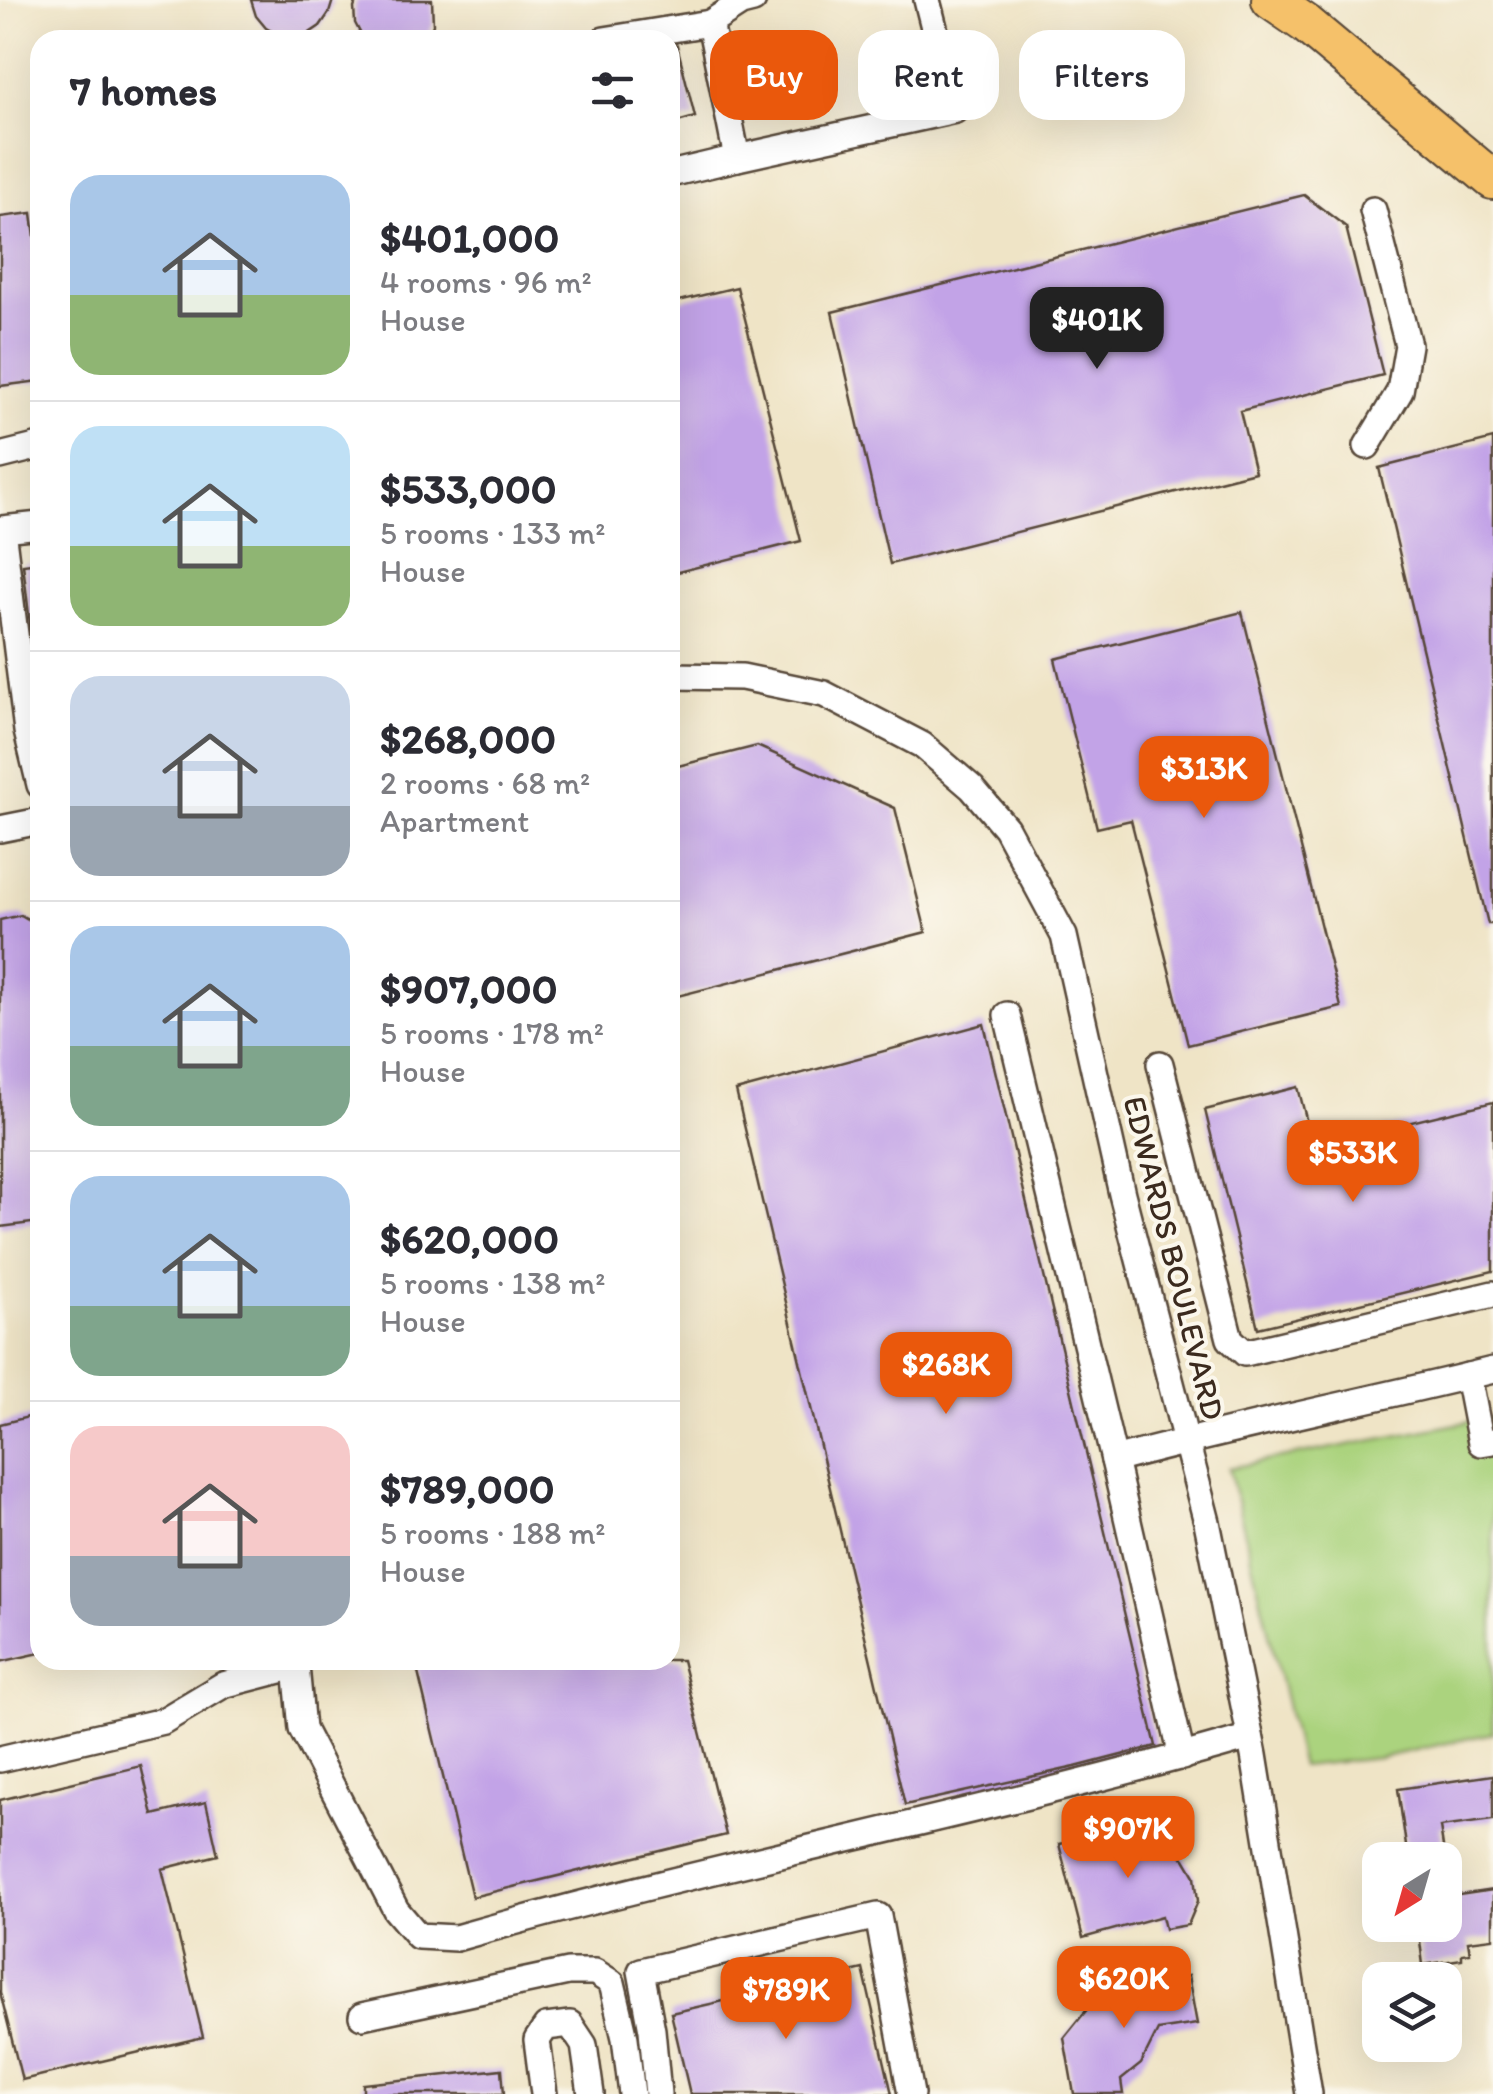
<!DOCTYPE html>
<meta charset="utf-8">
<style>
:root{--surface:#fff;--page:#f2f2f3;--text:#2b2b33;--muted:#7c7c81;--line:#e1e1e2;--accent:#ea580c}
body{margin:0;font-family:Itim,sans-serif;background:var(--page);color:var(--text);height:100vh;display:flex;flex-direction:column;font-size:38px;white-space:nowrap}
*{box-sizing:border-box;margin:0}
p{font-size:32px;color:var(--muted)}
.icon{flex:none;width:55px;height:55px;fill:none;stroke:currentColor;stroke-width:2;stroke-linecap:round;stroke-linejoin:round}
.map{position:relative;flex:1;overflow:hidden}
.side{position:absolute;left:30px;top:30px;width:650px;height:1640px;display:flex;flex-direction:column;background:var(--surface);border-radius:30px;box-shadow:0 10px 40px #0002}
.side>*{flex:none}
.hud{position:absolute;left:710px;top:30px;width:632px;height:90px;display:flex;gap:20px}
.needle{width:65px;rotate:217deg}
.fabs{position:absolute;left:1362px;top:1842px;display:grid;gap:20px}
.fabs a{display:grid;place-items:center;width:100px;height:100px;border-radius:20px;background:var(--surface);box-shadow:0 10px 40px #0002;font-size:50px}
.price{position:absolute;translate:-50% -85px;padding:0 22px;border-radius:20px;background:var(--accent);color:#fff;font-size:32px;line-height:65px;filter:drop-shadow(0 2px 5px #0008)}
.price::after{content:'';position:absolute;left:50%;top:60px;width:30px;height:22px;margin-left:-15px;background:inherit;clip-path:polygon(0 0,100% 0,50% 100%)}
.price.selected{background:#222;color:#fff}
ul{padding:0;list-style:none}
li{display:flex;align-items:center;gap:30px;height:250px;padding:0 40px}
li+li{border-top:2px solid var(--line)}
li span{display:grid;place-items:center;flex:none;width:280px;height:200px;border-radius:30px;color:#555}
li>.icon{margin-inline-start:auto}
span .icon{width:120px;height:120px;fill:#fffc;stroke-width:1}
li b{font-size:42px}
h2{display:flex;justify-content:space-between;align-items:center;height:120px;padding:0 40px;font-size:42px}
.chip{padding:0 35px;border-radius:30px;background:var(--surface);box-shadow:0 10px 40px #0002;font-size:35px;line-height:90px}
.chip.selected{background:var(--accent);color:#fff}
.map>svg:first-child{display:block}
</style>
<div class="map">
<svg width="1493" height="2094" viewBox="0 0 1493 2094">
<rect width="100%" height="100%" fill="#fbf7ec"/>
<filter id="ink" filterUnits="userSpaceOnUse"><feTurbulence type="fractalNoise" baseFrequency=".01" numOctaves="2"/><feDisplacementMap in="SourceGraphic" scale="20" xChannelSelector="R" yChannelSelector="G"/><feConvolveMatrix kernelMatrix="1 2 1 2 8 2 1 2 1" color-interpolation-filters="sRGB"/></filter>
<filter id="wash" filterUnits="userSpaceOnUse"><feTurbulence type="fractalNoise" baseFrequency=".0048" numOctaves="4" result="noise"/><feDisplacementMap in="SourceGraphic" scale="40" xChannelSelector="R" yChannelSelector="G"/><feGaussianBlur stdDeviation="2.25" result="paint"/><feColorMatrix in="noise" values="0 0 0 0 0 0 0 0 0 0 0 0 0 0 0 0 0 1.4 0 .05"/><feComposite in="paint" operator="in"/></filter>
<g filter="url(#wash)">
<rect width="100%" height="100%" fill="#efe4c6"/>
<!-- green -->
<polygon fill="#abd37e" stroke="#737e4e" stroke-width="2.5" points="1493,1417 1493,1733 1379,1758 1301,1766 1229,1468"/>
<g id="blocks">
<!-- building -->
<g fill="#c2a3e7">
<polygon points="251,0 333,0 329,13 320,26 308,34 294,37 279,35 266,28 256,16"/>
<polygon points="357,0 432,0 433,25 425,40 364,40 355,23 354,8"/>
<polygon points="677,45 695,117 670,124 670,46"/>
<polygon points="1304,195 1346,227 1383,375 1240,411 1255,472 890,564 832,312"/>
<polygon points="32,213 40,276 40,381 0,386 0,217"/>
<polygon points="737,287 801,541 670,574 670,303"/>
<polygon points="1493,439 1493,924 1488,924 1379,468"/>
<polygon points="40,562 40,649 33,649 23,564"/>
<polygon points="1242,612 1341,1007 1188,1045 1131,820 1097,828 1055,659"/>
<polygon points="757,746 895,808 926,932 670,998 670,768"/>
<polygon points="21,915 36,924 40,943 40,1222 0,1227 0,920"/>
<polygon points="984,1024 1156,1746 1075,1767 905,1805 736,1091"/>
<polygon points="1298,1087 1313,1146 1493,1102 1493,1271 1258,1328 1205,1110"/>
<polygon points="40,1414 40,1653 0,1662 0,1424"/>
<polygon points="415,1660 682,1660 726,1835 472,1897"/>
<polygon points="141,1766 153,1815 206,1802 218,1855 162,1869 203,2037 22,2080 0,1992 0,1800"/>
<polygon points="1493,1775 1493,1820 1440,1827 1445,1860 1408,1860 1398,1789"/>
<polygon points="1152,1822 1158,1846 1167,1844 1185,1859 1195,1876 1198,1901 1188,1925 1165,1929 1162,1916 1083,1938 1059,1844"/>
<polygon points="1493,1890 1493,1938 1468,1941 1470,1953 1462,1954 1462,1959 1423,1965 1418,1925 1445,1925 1445,1897"/>
<polygon points="863,1969 892,2094 690,2094 671,2013"/>
<polygon points="1188,1976 1197,2024 1158,2030 1141,2064 1121,2080 1123,2094 1074,2094 1064,2038 1106,1986"/>
<polygon points="502,2069 504,2094 363,2094 363,2084"/>
</g>
</g>
</g>
<g filter="url(#ink)">
<use href="#blocks" fill-opacity="0" stroke="#564637" stroke-width="2.5"/>
<g fill="none" stroke-linecap="round" stroke-linejoin="round">
<defs>
<g id="minor">
<polyline points="710,23 741,3 753,0"/>
<polyline points="604,40 710,23 737,158 670,174"/>
<polyline points="737,158 955,110 927,0"/>
<polyline points="1367,446 1400,391 1408,345 1373,210"/>
<polyline points="0,456 40,446"/>
<polyline points="40,525 2,529 27,731 40,785"/>
<polyline points="670,676 742,677 824,694 922,745 972,788 1006,828 1064,936 1122,1194 1207,1522 1254,1755 1309,2094"/>
<polyline points="0,829 40,821"/>
<polyline points="1007,1015 1114,1460 1182,1757"/>
<polyline points="1160,1064 1230,1339 1245,1353 1493,1294"/>
<polyline points="1468,1376 1481,1443 1493,1441"/>
<path d="M1114 1460C1239 1426 1367 1401 1493 1370"/>
<path d="M0 1759 163 1721 223 1685 296 1666 302 1729 396 1910 418 1936 456 1938C718 1863 988 1813 1250 1737"/>
<polyline points="362,2016 568,1972 595,1972 612,1983 625,2038 632,2094"/>
<polyline points="544,2094 537,2040 546,2027 570,2024 584,2045 591,2094"/>
<polyline points="658,2094 652,2030 641,1971 878,1916 911,2094"/>
</g>
<polyline id="highway" points="1271,0 1306,24 1493,180"/>
</defs>
<!-- minor casing -->
<use href="#minor" stroke="#564637" stroke-width="30"/>
<!-- highway casing -->
<use href="#highway" stroke="#564637" stroke-width="42"/>
<!-- minor -->
<use href="#minor" stroke="#fff" stroke-width="25"/>
<!-- highway -->
<use href="#highway" stroke="#f5c16b" stroke-width="38"/>
</g>
</g>
<g text-anchor="middle" stroke-width="8" stroke-linejoin="round" paint-order="stroke">
<!-- street labels -->
<g font-size="32" fill="#3b2a1e" stroke="#fbf7ec">
<text transform="translate(1174 1258) rotate(76)" y="11">EDWARDS BOULEVARD</text>
</g>
</g>
</svg>
<div class="fabs">
<a><svg class="needle" viewBox="-14 -14 28 28"><path d="M0-13l5 13h-10z" fill="#e53935"/><path d="M0 13l5-13h-10z" fill="#7c7c81"/></svg></a>
<a><svg class="icon" aria-label="layers" viewBox="0 0 24 24"><path d="M12 4l9 5-9 5-9-5zM3 14l9 5 9-5"/></svg></a>
</div>
<b class="price selected" style="left:1097px;top:372px">$401K</b>
<b class="price" style="left:1204px;top:821px">$313K</b>
<b class="price" style="left:1353px;top:1205px">$533K</b>
<b class="price" style="left:946px;top:1417px">$268K</b>
<b class="price" style="left:1128px;top:1881px">$907K</b>
<b class="price" style="left:1124px;top:2031px">$620K</b>
<b class="price" style="left:786px;top:2042px">$789K</b>
<div class="hud">
<a class="chip selected">Buy</a>
<a class="chip">Rent</a>
<a class="chip">Filters</a>
</div>
<section class="side">
<h2>7 homes<svg class="icon" aria-label="filters" viewBox="0 0 24 24"><path d="M4 7h16M4 17h16"/><circle cx="9" cy="7" r="2"/><circle cx="15" cy="17" r="2"/></svg></h2>
<ul>
<li><span style="background:linear-gradient(#a9c7e8 60%,#8fb573 0)"><svg class="icon" aria-label="home" viewBox="0 0 24 24"><path d="M3 11l9-7 9 7M6 9v11h12V9"/></svg></span><div><b>$401,000</b><p>4 rooms · 96 m²</p><p>House</p></div></li>
<li><span style="background:linear-gradient(#bfe0f5 60%,#8fb573 0)"><svg class="icon" aria-label="home" viewBox="0 0 24 24"><path d="M3 11l9-7 9 7M6 9v11h12V9"/></svg></span><div><b>$533,000</b><p>5 rooms · 133 m²</p><p>House</p></div></li>
<li><span style="background:linear-gradient(#c9d6e8 65%,#9aa5b1 0)"><svg class="icon" aria-label="home" viewBox="0 0 24 24"><path d="M3 11l9-7 9 7M6 9v11h12V9"/></svg></span><div><b>$268,000</b><p>2 rooms · 68 m²</p><p>Apartment</p></div></li>
<li><span style="background:linear-gradient(#a9c7e8 60%,#7fa58c 0)"><svg class="icon" aria-label="home" viewBox="0 0 24 24"><path d="M3 11l9-7 9 7M6 9v11h12V9"/></svg></span><div><b>$907,000</b><p>5 rooms · 178 m²</p><p>House</p></div></li>
<li><span style="background:linear-gradient(#a9c7e8 65%,#7fa58c 0)"><svg class="icon" aria-label="home" viewBox="0 0 24 24"><path d="M3 11l9-7 9 7M6 9v11h12V9"/></svg></span><div><b>$620,000</b><p>5 rooms · 138 m²</p><p>House</p></div></li>
<li><span style="background:linear-gradient(#f6c9c9 65%,#9aa5b1 0)"><svg class="icon" aria-label="home" viewBox="0 0 24 24"><path d="M3 11l9-7 9 7M6 9v11h12V9"/></svg></span><div><b>$789,000</b><p>5 rooms · 188 m²</p><p>House</p></div></li>
</ul>
</section>
</div>
